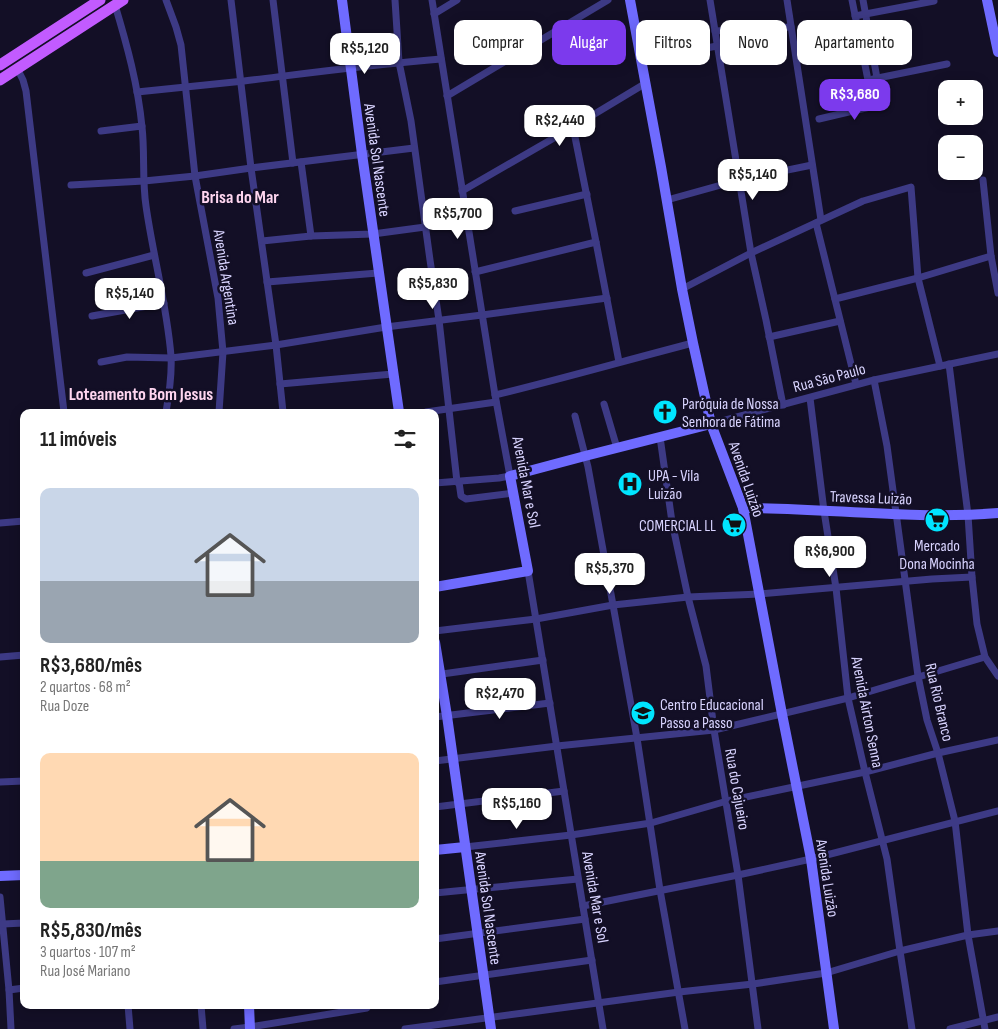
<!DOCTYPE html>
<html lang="pt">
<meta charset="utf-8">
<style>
:root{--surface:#fff;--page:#f6f6f6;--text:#222;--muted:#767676;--accent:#7c3aed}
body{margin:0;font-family:"Sofia Sans Condensed",sans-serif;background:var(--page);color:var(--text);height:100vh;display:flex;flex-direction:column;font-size:19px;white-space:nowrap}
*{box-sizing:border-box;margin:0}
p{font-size:16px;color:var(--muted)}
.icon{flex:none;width:28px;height:28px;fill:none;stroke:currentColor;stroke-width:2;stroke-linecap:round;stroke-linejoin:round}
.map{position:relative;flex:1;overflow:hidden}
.side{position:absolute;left:20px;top:409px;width:419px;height:600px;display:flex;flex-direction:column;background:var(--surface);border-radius:10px;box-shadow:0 2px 12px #0003}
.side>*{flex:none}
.banner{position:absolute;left:454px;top:20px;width:469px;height:45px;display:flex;gap:10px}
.buttons{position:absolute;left:938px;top:80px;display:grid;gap:10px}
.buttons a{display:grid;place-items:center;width:45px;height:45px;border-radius:10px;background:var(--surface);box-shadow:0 2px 12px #0003;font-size:25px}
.price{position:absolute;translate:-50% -42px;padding:0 11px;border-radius:10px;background:#fff;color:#222;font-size:16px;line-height:32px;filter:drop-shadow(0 1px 2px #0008)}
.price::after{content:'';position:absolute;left:50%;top:30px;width:15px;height:11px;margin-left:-8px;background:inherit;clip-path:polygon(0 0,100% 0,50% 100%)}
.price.current{background:var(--accent);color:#fff}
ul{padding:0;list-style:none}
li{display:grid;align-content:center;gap:10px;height:265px;padding:0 20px}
li span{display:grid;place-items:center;height:155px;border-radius:10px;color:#555}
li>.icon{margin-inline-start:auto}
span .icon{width:90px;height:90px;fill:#fffc;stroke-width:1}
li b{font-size:21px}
h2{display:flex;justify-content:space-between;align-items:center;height:60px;padding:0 20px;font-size:21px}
.tag{padding:0 18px;border-radius:10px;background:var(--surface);box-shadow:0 2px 12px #0003;font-size:18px;line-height:45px}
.tag.current{background:var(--accent);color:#fff}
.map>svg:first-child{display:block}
</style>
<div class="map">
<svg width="998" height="1029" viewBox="0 0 998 1029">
<rect width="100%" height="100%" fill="#130f26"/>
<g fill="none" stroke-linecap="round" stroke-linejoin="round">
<!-- street -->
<g stroke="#3d3a85" stroke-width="7">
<polyline points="166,0 176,27 181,45 195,176 218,298 223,352 219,412"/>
<polyline points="231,0 251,168 276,345 283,412"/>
<polyline points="273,0 293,163"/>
<polyline points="395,0 399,62 411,121 430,260 439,320 457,482"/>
<polyline points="432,0 495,395 510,476 499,478 435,483"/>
<polyline points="710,0 751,253 766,320 783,405"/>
<polyline points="787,0 821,220"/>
<polyline points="852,0 868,80 876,104"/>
<polyline points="863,0 877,78 876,98"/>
<path d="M115 5C127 45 138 85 142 127 145 153 142 180 146 206 153 256 167 305 171 356 172 373 169 395 166 412"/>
<polyline points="434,14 457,0"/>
<polyline points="855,16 934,1"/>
<polyline points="715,31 791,27"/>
<polyline points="806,32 857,23"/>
<polyline points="642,60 717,46"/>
<polyline points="17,68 23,80 26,91 64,412"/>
<polyline points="873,79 947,64"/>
<path d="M137 92C173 88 208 85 244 81 309 73 375 64 441 59"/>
<polyline points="447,96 608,0"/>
<polyline points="819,119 874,106 876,104"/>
<polyline points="573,127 596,242 619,362"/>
<polyline points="101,131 142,126"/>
<polyline points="301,162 311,236"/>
<polyline points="983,180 991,256 998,293"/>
<polyline points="71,185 144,181 195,176 251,168 414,148"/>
<polyline points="462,191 573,127 646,83"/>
<polyline points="667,200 739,180 812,165"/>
<polyline points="515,211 587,194"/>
<polyline points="816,223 856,384"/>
<polyline points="262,241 311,236 373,234 425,227"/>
<polyline points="475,272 596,242"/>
<polyline points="86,273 154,255"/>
<polyline points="267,282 378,273"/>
<polyline points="682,289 751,253 863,201 911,187 918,278 940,366"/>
<polyline points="835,299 918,278 991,256"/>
<polyline points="92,316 164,303"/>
<polyline points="769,337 840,321"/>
<polyline points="101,362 127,357 171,358 276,345 386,327 482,315 607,298"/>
<polyline points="949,364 968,515 972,577 977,624 985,657 998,676"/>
<polyline points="874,380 887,446 918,676 927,720 938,753 955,821 968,935 985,1029"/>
<polyline points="280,384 393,374"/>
<path d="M495 395C561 379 627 360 693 343"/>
<polyline points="810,398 824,511 836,588 848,698 865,772 887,859 900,951 912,1029"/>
<polyline points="604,404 617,448"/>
<polyline points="426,412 496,402"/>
<polyline points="575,416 588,467 613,605 637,738 660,890 685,1029"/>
<polyline points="711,424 874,380 998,354"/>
<polyline points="660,437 672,522 688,597 706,666 714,730 738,875 758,1029"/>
<polyline points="459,482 461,496 466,499 514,493"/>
<polyline points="0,523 24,521"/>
<polyline points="528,571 603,1029"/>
<polyline points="435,631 536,619 613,605 688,597 760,594 932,579 972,577"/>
<polyline points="0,657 24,655"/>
<polyline points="435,675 543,660"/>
<polyline points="435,717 550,703"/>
<polyline points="435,761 557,746 714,730 848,698 985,657"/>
<polyline points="0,782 24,781"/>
<polyline points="435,807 564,791"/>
<polyline points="465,847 571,835 651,823 727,801 865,772 938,753 998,740"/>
<polyline points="435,893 578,879"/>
<polyline points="0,897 9,990 11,1029"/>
<polyline points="583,906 738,875 811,859 998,811"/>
<polyline points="3,924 24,923"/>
<polyline points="435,939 585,919"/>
<polyline points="435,982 592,960"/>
<polyline points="9,990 24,988"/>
<polyline points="128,1005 130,1029"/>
<polyline points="201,1005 203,1029"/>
<polyline points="234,1029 250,1027 367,1008 368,1005"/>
<polyline points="405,1029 679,992 753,984 826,973 900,951 968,935 998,931"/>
<polyline points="950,1029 998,1017"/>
</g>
<!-- secondary -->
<g stroke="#6f6bff" stroke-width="10">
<polyline points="342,0 362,154 399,412"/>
<polyline points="630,0 661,167 682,289 693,343 711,424 743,508 782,714 811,859 834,1029"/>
<polyline points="987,0 998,52"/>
<path d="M743 508C828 508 913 520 998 513"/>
<polyline points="435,587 528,571 510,476 585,456 711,424"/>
<polyline points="435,642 447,716 491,1029"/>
<polyline points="435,850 465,847"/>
<polyline points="0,876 24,875"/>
<polyline points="249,1005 250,1029"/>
</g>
<!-- primary -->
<g stroke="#c25bff" stroke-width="11">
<polyline points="0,65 100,0"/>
<polyline points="0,80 123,0"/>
</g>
</g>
<!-- icons -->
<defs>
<symbol id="church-disc" viewBox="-11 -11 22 22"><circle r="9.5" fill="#00e5ff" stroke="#130f26"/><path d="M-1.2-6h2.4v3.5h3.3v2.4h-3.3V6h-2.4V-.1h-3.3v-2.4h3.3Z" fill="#111"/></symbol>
<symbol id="hospital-disc" viewBox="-11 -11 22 22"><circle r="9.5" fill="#00e5ff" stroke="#130f26"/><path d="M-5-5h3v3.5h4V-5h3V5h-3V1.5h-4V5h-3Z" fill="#111"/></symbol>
<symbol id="supermarket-disc" viewBox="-11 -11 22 22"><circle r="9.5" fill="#00e5ff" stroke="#130f26"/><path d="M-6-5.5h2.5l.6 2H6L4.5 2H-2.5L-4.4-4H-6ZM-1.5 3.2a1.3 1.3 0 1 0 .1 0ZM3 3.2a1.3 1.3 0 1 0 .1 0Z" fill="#111"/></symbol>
<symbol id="school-disc" viewBox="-11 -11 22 22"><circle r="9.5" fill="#00e5ff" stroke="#130f26"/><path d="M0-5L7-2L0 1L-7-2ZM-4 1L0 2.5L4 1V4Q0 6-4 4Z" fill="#111"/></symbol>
</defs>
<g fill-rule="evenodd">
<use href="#church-disc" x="651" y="398" width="28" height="28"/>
<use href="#hospital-disc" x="616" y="470" width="28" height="28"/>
<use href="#supermarket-disc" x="923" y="506" width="28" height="28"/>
<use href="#supermarket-disc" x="720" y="511" width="28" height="28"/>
<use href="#school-disc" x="629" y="699" width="28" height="28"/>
</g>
<g text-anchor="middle" stroke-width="5" stroke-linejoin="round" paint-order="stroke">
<!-- street labels -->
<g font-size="16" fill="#d9d4ff" stroke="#130f26">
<text transform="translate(378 160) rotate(82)" y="6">Avenida Sol Nascente</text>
<text transform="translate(227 277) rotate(81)" y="6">Avenida Argentina</text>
<text transform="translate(829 377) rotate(-15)" y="6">Rua São Paulo</text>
<text transform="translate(747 479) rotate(71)" y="6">Avenida Luizão</text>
<text transform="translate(527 482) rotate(79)" y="6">Avenida Mar e Sol</text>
<text transform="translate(871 497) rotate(2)" y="6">Travessa Luizão</text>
<text transform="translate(940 702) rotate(77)" y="6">Rua Rio Branco</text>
<text transform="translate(868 712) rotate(79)" y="6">Avenida Airton Senna</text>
<text transform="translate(738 789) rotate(80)" y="6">Rua do Cajueiro</text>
<text transform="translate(828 878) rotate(81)" y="6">Avenida Luizão</text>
<text transform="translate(596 897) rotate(80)" y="6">Avenida Mar e Sol</text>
<text transform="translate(489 908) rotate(82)" y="6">Avenida Sol Nascente</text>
</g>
<!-- poi labels -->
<g font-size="16" fill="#d9d4ff" stroke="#130f26" text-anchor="start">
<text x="682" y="409">Paróquia de Nossa<tspan x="682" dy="18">Senhora de Fátima</tspan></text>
<text x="648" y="481">UPA - Vila<tspan x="648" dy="18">Luizão</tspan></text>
<text x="716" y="531" text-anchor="end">COMERCIAL LL</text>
<text x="937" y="551" text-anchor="middle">Mercado<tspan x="937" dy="18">Dona Mocinha</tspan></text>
<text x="660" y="710">Centro Educacional<tspan x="660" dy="18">Passo a Passo</tspan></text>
</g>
<!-- neighbourhood labels -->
<g font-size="18" font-weight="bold" fill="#ffd6f0" stroke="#130f26">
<text x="240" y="203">Brisa do Mar</text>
<text x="141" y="400">Loteamento Bom Jesus</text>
</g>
</g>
</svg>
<div class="buttons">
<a>+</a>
<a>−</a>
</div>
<b class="price" style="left:365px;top:75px">R$5,120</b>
<b class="price current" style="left:855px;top:121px">R$3,680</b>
<b class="price" style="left:560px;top:147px">R$2,440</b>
<b class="price" style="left:753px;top:201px">R$5,140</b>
<b class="price" style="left:458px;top:240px">R$5,700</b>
<b class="price" style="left:433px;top:310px">R$5,830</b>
<b class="price" style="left:130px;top:320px">R$5,140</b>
<b class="price" style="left:830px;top:578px">R$6,900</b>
<b class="price" style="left:610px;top:595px">R$5,370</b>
<b class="price" style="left:500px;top:720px">R$2,470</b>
<b class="price" style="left:517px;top:830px">R$5,160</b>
<div class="banner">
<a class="tag">Comprar</a>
<a class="tag current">Alugar</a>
<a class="tag">Filtros</a>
<a class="tag">Novo</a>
<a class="tag">Apartamento</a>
</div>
<section class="side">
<h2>11 imóveis<svg class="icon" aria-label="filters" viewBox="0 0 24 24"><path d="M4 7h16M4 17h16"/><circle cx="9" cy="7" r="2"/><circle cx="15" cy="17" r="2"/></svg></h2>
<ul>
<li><span style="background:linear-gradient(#c9d6e8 60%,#9aa5b1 0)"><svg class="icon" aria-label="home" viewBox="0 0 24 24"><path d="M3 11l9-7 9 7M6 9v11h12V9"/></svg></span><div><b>R$3,680/mês</b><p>2 quartos · 68 m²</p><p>Rua Doze</p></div></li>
<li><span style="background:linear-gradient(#ffd9b3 70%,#7fa58c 0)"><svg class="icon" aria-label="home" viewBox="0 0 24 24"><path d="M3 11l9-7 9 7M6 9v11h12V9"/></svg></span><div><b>R$5,830/mês</b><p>3 quartos · 107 m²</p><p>Rua José Mariano</p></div></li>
</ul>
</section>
</div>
